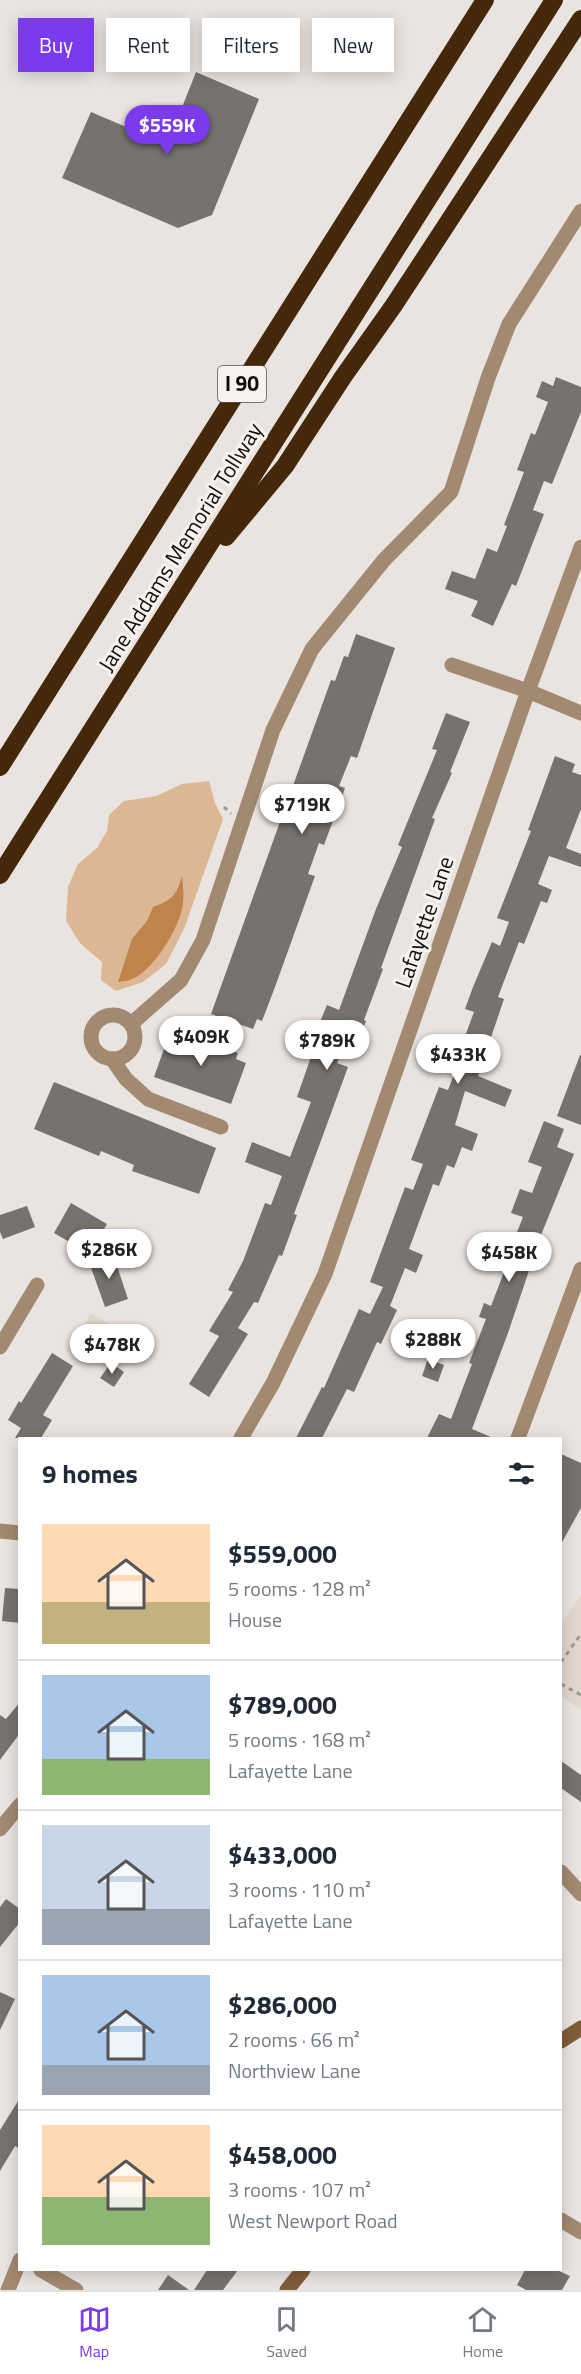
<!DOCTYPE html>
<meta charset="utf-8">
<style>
:root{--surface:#fff;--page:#f2f2f3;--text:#1f2937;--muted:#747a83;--line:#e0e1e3;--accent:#7c3aed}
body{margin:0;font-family:"Titillium Web",sans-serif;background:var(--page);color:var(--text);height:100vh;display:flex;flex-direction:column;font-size:22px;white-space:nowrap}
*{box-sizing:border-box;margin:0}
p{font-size:20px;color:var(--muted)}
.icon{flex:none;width:33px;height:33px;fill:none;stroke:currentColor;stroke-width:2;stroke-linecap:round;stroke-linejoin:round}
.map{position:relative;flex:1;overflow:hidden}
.panel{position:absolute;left:18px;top:1437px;width:544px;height:834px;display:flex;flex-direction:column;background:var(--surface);border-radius:0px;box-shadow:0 3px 15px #0003}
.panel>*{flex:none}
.top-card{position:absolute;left:18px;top:18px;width:546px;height:54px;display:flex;gap:12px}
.price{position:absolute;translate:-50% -51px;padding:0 14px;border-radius:21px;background:#fff;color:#222;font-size:20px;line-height:39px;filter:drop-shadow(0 2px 3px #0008)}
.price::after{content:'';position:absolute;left:50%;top:36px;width:18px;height:14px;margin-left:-9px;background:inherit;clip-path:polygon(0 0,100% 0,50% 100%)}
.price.on{background:var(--accent);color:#fff}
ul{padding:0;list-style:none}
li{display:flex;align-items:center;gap:18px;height:150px;padding:0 24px}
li+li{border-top:2px solid var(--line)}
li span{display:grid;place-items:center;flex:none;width:168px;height:120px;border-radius:0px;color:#555}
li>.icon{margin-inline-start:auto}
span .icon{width:72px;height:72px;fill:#fffc;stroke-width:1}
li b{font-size:26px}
h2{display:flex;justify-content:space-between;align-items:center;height:72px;padding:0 24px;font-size:26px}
.pill{padding:0 21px;border-radius:0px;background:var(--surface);box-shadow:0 3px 15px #0003;font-size:21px;line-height:54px}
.pill.on{background:var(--accent);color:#fff}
.tab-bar{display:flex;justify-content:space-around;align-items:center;height:84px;border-top:2px solid var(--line);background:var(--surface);font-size:16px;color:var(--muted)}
.tab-bar a{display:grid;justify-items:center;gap:3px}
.tab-bar .on{color:var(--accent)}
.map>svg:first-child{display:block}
</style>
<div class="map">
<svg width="581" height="2290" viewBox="0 0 581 2290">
<rect width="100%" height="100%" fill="#eae4e0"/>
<!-- built -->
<g fill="#e2d7cd">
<polygon points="91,1313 111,1325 107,1332 115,1338 105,1353 97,1349 89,1361 69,1349"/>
<polygon points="581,1595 581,1710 561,1695 561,1624"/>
</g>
<!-- green -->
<polygon fill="#ddb794" points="209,781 215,803 223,819 184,929 166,964 143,982 116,991 101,980 102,962 80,943 66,921 68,887 78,864 97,848 107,831 109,815 124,801 156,796 182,784"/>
<!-- water -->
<path fill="#be844c" d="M182 876C183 885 184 895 183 904 180 927 154 970 132 979 128 981 123 981 118 982L132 939 147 921 153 907C172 900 176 896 182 876Z"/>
<!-- building -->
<g fill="#76726e">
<polygon points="196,72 259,99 212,215 178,228 62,178 91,112 145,135 175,125"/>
<polygon points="556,377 581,387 581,412 552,484 544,481 533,510 544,514 516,586 512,584 493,626 471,616 478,601 445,589 452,571 475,579 487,548 497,552 507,526 504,525 524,472 517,470 531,433 535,435 548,402 536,397 542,381 553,386"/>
<polygon points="356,634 395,648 357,758 351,756 339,786 345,788 324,845 319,843 308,874 315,876 275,987 262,1021 257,1019 253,1029 211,1014 331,680 335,681 344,656 348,657"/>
<polygon points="446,713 470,722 450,772 452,773 432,818 435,819 381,968 383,969 364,1020 366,1021 358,1041 348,1037 337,1063 348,1067 294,1214 297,1215 282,1256 279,1255 258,1303 254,1302 238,1328 248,1334 209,1397 189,1384 219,1336 209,1331 233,1292 228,1290 243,1261 265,1203 271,1205 282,1176 245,1162 252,1142 290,1157 311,1102 297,1097 312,1054 315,1055 328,1025 320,1022 327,1005 339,1010 376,909 402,847 398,845 437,750 432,749"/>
<polygon points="555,756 575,764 572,772 581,775 581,809 566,848 581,854 581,867 549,856 538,884 552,890 547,903 541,901 524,944 519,942 498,997 504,999 478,1076 512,1090 505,1107 465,1091 455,1125 478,1134 472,1151 462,1147 454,1168 447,1165 439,1186 433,1184 409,1249 423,1255 416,1273 405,1268 390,1306 397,1310 381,1344 377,1342 354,1392 347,1389 322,1438 296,1438 322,1387 324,1388 359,1309 370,1314 383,1287 370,1282 405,1187 413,1190 423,1164 411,1160 439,1087 448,1090 459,1062 448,1058 456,1036 464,1039 474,1012 465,1009 473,987 492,942 500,946 509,922 497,918 531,831 528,830"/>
<polygon points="181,1032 238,1053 236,1059 246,1063 231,1104 154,1077 169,1035 179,1038"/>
<polygon points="580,1055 581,1055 581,1125 557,1116"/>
<polygon points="54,1082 216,1148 199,1194 132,1171 134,1165 101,1151 99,1156 34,1129"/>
<polygon points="544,1121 564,1129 557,1147 574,1154 541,1235 508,1333 472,1429 493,1438 427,1438 439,1414 451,1419 472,1364 469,1363 486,1319 479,1317 484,1303 491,1306 506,1267 499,1264 505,1250 509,1252 523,1217 511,1213 520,1189 532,1193 542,1167 528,1162"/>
<polygon points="71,1203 107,1224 96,1243 80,1233 73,1244 54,1233"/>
<polygon points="27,1206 35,1227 3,1239 0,1232 0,1215"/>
<polygon points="113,1254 128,1299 105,1307 89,1262"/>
<polygon points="52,1353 73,1366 43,1415 52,1420 41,1438 15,1438 21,1428 8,1420 19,1401 21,1403"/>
<polygon points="428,1359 444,1365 438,1382 422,1376"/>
<polygon points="111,1363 124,1372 114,1387 100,1378"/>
<polygon points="561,1454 581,1463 581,1508 561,1544"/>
<polygon points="5,1588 20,1589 20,1623 2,1621"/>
<polygon points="20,1702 20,1733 0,1760 0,1715 6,1719"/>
<polygon points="561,1761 581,1775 581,1802 561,1788"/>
<polygon points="6,1899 20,1909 20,1922 0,1947 0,1907"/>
<polygon points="0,1992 15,1999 0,2030"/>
<polygon points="20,2098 20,2149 15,2146 0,2171 0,2130"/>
<polygon points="207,2270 238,2270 223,2290 194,2290"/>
<polygon points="525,2270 557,2270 570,2276 562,2290 526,2290 517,2285"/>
<polygon points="168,2275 189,2290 158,2290"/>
</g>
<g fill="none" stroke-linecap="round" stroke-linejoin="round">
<!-- path -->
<g stroke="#9e9996" stroke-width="3" stroke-dasharray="4.5 4.5" stroke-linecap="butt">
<polyline points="224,807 231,814"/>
<polyline points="561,1662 581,1634"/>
<polyline points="561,1684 581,1695"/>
</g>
<!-- street -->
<g stroke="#a28971" stroke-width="15">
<polyline points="452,665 528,691 581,713"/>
<circle cx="113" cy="1037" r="22"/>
<polyline points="131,1024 181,980 203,940 273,730 312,649 384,560 451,492 488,378 509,324 581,211"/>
<polyline points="112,1059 126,1079 148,1099 221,1127"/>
<polyline points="0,1347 37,1285"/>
<polyline points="241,1438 273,1383 325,1274 528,691 581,547"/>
<polyline points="518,1438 581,1269"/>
<polyline points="0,1531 20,1533"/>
<polyline points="0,1829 20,1805"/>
<polyline points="561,1872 581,1894"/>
<polyline points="561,2220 581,2232"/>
<polyline points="41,2270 76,2290"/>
<polyline points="8,2290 20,2260"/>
</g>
<!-- secondary -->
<g stroke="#805c39" stroke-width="15">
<polyline points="561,2041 581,2028"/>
<polyline points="287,2290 303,2270"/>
</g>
<!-- highway -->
<g stroke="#452809" stroke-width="18">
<polyline points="226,537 285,466 343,377 394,305 581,19"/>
<polyline points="0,767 485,0"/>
<polyline points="0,875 554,0"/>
</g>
</g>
<g text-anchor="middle" stroke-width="6" stroke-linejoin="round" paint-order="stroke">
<!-- shield labels -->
<rect fill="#f7f2ed" stroke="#555250" stroke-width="1.5" x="218" y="366" width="48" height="36" rx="4.5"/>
<g font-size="21" font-weight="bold" fill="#100e0d">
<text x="242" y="391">I 90</text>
</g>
<!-- street labels -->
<g font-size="22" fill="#100e0d" stroke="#f7f2ed">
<text transform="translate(180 547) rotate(-58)" y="8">Jane Addams Memorial Tollway</text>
<text transform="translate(424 922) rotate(-71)" y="8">Lafayette Lane</text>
</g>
</g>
</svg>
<b class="price on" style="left:167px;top:156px">$559K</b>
<b class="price" style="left:302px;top:835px">$719K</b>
<b class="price" style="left:201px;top:1067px">$409K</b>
<b class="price" style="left:327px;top:1071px">$789K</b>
<b class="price" style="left:458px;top:1085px">$433K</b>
<b class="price" style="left:109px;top:1280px">$286K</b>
<b class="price" style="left:509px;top:1283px">$458K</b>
<b class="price" style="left:433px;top:1370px">$288K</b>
<b class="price" style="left:112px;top:1375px">$478K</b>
<div class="top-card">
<a class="pill on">Buy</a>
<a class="pill">Rent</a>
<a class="pill">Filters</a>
<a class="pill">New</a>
</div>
<section class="panel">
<h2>9 homes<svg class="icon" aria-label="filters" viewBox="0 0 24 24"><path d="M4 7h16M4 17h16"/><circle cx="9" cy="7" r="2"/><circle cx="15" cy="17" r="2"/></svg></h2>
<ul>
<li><span style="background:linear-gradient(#ffd9b3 65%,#c2b280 0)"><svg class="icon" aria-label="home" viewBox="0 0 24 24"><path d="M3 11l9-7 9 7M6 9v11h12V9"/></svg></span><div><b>$559,000</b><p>5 rooms · 128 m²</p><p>House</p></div></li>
<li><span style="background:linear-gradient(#a9c7e8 70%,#8fb573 0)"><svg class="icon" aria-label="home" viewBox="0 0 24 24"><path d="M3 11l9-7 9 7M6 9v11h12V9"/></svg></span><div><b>$789,000</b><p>5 rooms · 168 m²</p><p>Lafayette Lane</p></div></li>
<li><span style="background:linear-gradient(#c9d6e8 70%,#9aa5b1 0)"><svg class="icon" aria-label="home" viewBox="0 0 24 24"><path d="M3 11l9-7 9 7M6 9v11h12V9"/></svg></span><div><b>$433,000</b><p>3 rooms · 110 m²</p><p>Lafayette Lane</p></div></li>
<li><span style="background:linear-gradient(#a9c7e8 75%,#9aa5b1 0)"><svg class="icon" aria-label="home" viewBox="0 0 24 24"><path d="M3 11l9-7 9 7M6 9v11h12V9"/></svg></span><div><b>$286,000</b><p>2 rooms · 66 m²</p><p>Northview Lane</p></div></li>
<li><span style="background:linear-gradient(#ffd9b3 60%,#8fb573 0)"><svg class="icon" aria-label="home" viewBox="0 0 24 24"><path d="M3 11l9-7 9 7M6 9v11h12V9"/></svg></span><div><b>$458,000</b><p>3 rooms · 107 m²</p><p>West Newport Road</p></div></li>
</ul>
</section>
</div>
<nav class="tab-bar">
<a class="on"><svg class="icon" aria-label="map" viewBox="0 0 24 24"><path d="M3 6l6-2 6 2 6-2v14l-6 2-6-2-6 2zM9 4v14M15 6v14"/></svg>Map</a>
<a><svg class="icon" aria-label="saved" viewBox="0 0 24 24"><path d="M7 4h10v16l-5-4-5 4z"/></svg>Saved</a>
<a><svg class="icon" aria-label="home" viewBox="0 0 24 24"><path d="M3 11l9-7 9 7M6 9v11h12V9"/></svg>Home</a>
</nav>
